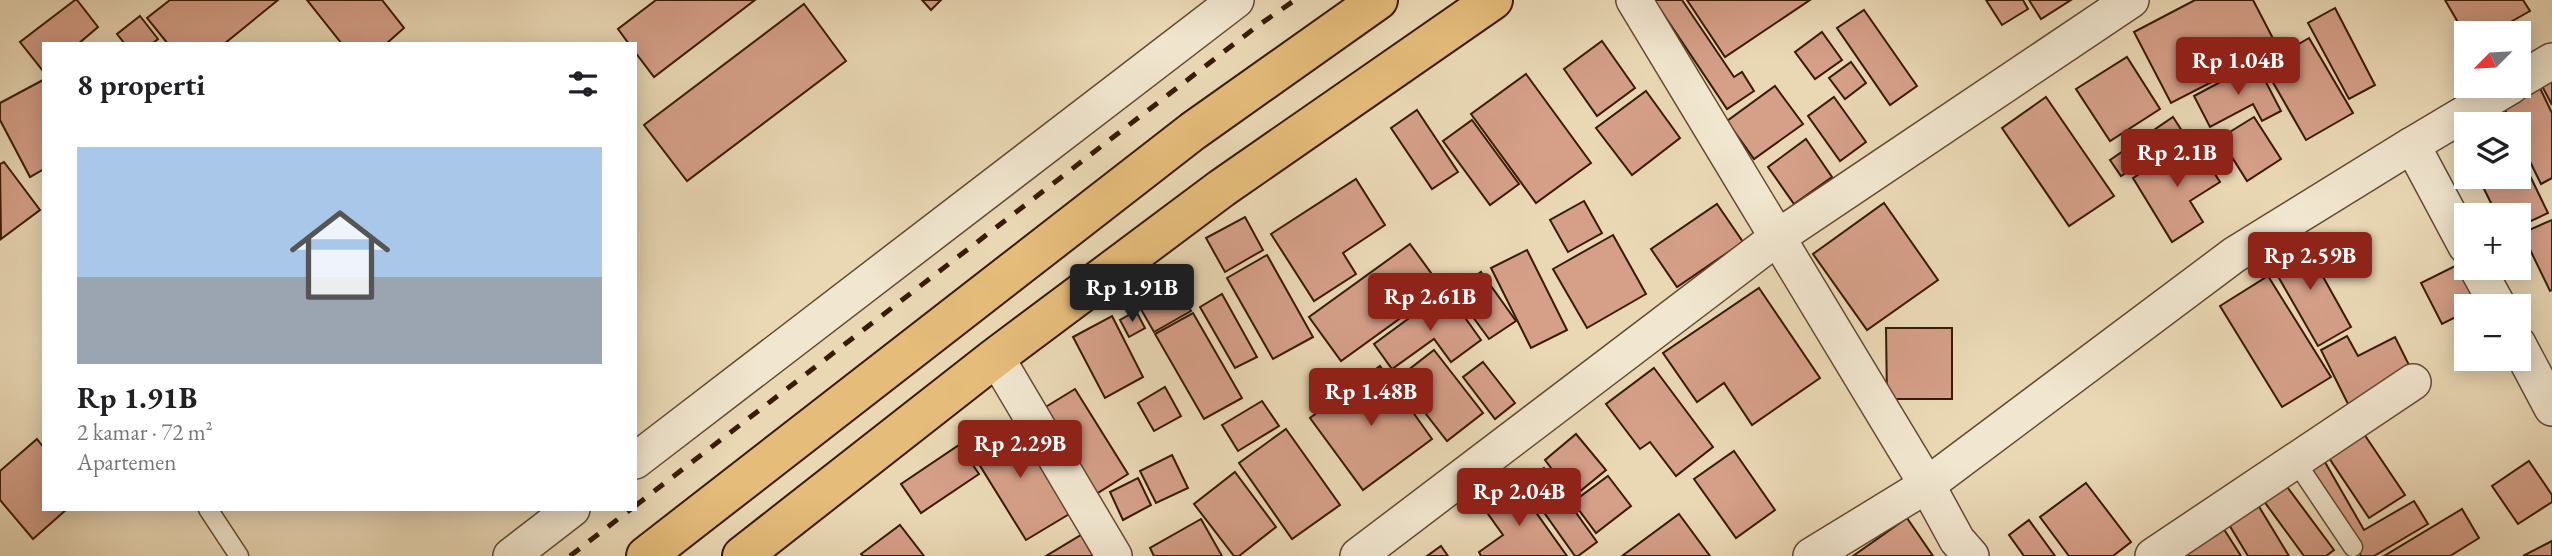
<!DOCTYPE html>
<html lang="id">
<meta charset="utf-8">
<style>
:root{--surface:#fff;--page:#f2f2f2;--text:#202124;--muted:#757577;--accent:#8f2418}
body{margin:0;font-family:"EB Garamond",serif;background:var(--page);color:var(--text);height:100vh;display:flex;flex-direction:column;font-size:26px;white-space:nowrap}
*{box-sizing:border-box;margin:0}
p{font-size:23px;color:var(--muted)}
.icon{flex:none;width:38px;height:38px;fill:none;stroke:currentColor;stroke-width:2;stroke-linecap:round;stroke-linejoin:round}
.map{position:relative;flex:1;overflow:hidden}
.details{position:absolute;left:42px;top:42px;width:595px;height:469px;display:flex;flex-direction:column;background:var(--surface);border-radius:0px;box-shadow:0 4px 18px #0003}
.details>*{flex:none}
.needle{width:46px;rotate:246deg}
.tools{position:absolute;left:2454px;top:21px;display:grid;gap:14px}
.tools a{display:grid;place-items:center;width:77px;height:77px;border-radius:0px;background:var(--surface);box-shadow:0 4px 18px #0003;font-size:35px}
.price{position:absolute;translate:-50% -60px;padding:0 16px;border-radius:7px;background:var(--accent);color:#fff;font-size:23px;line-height:46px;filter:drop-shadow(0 2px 4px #0008)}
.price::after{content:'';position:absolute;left:50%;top:42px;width:21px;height:16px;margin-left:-10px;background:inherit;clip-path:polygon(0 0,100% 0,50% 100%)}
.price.current{background:#222;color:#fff}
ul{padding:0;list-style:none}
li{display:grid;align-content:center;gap:14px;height:371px;padding:0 35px}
li span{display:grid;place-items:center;height:217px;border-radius:0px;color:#555}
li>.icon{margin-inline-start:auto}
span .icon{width:126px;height:126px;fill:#fffc;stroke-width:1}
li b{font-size:30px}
h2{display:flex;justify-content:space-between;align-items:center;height:84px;padding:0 35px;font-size:30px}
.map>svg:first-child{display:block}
</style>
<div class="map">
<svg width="2552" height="556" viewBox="0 0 2552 556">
<rect width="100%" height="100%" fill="#ead8b5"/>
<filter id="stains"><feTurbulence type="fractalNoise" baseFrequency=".00286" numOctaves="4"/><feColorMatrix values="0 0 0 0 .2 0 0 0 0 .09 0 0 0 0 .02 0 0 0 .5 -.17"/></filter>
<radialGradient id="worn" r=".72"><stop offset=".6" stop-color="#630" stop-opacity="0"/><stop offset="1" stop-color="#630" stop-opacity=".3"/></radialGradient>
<!-- building -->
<g fill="#d59f88" stroke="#381a05" stroke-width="2">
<polygon points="75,0 77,0 98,27 78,44 44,44 43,71 20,42"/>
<polygon points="170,0 278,0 224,44 168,44 147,18"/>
<polygon points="307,0 382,0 404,28 386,44 342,44"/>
<polygon points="656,0 755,0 654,77 635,52 635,44 629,44 618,29"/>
<polygon points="922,0 941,0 931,10"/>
<polygon points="1654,0 1682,0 1734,77 1742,72 1754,91 1727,109"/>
<polygon points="1687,0 1810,0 1725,57"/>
<polygon points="1986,0 2023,0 2028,9 2002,25"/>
<polygon points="2029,0 2071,0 2041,19"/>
<polygon points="2195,0 2253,0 2278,48 2171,103 2134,32"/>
<polygon points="2445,0 2523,0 2530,11 2491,33 2466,33 2466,36"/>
<polygon points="804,4 846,61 687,181 644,125"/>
<polygon points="2335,8 2375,85 2349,99 2308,23"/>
<polygon points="1864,10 1917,86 1890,105 1837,28"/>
<polygon points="140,16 158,39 152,44 125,44 117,34"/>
<polygon points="1822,32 1842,60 1815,79 1795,52"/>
<polygon points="2309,38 2353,113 2306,140 2263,65"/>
<polygon points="1602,41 1635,88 1597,116 1564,69"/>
<polygon points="2127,57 2160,109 2110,141 2076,89"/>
<polygon points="1851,62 1866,83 1845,99 1829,78"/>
<polygon points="2256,63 2281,111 2262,121 2253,104 2210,127 2194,96"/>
<polygon points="1526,74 1591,163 1536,203 1471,114"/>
<polygon points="43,80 44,169 30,177 0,120 0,103"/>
<polygon points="2552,81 2552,105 2542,86"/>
<polygon points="2538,84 2552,113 2552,178 2541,184 2518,137 2518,124 2512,124 2501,102"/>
<polygon points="1775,86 1803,124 1754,159 1727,121"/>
<polygon points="1646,91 1680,138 1632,175 1596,128"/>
<polygon points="1834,97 1866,142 1840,161 1808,116"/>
<polygon points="2046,97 2114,196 2069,226 2002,128"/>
<polygon points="1417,110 1458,172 1432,189 1391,128"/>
<polygon points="2173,117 2184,134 2121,176 2110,160"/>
<polygon points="2254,117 2281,159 2247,181 2220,138"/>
<polygon points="1472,120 1519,184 1490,205 1443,141"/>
<polygon points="1806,139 1832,177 1794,204 1768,167"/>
<polygon points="2193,140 2220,182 2190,201 2203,222 2172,242 2133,178"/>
<polygon points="2518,151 2548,213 2518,227 2518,215 2497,215 2478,177 2518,177"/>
<polygon points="4,162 40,210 1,239 0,164"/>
<polygon points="1356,179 1385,225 1343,253 1356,274 1314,301 1271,234"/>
<polygon points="1584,201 1602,233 1568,252 1550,220"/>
<polygon points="1884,203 1938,280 1867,330 1813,254"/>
<polygon points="1717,204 1743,242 1677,287 1651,249"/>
<polygon points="1245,217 1263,250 1225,272 1206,238"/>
<polygon points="2552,220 2552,290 2550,291 2522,233"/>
<polygon points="1613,235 1646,294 1587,328 1553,269"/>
<polygon points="2302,239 2351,327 2318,346 2268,259"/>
<polygon points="1410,244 1442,288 1341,361 1309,317"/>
<polygon points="1527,250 1567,330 1531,348 1491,268"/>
<polygon points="1267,255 1313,337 1273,359 1227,278"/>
<polygon points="2457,265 2478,306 2466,306 2466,312 2442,324 2421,283"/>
<polygon points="1481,272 1516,321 1489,339 1454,291"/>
<polygon points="2268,276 2331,377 2282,407 2220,306"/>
<polygon points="1175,283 1191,311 1154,332 1138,304"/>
<polygon points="1759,288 1820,378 1752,425 1724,383 1697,402 1663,353"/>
<polygon points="1446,291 1481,340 1451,362 1434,339 1392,369 1374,344"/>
<polygon points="1222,294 1257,357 1235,368 1200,307"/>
<polygon points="1136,311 1145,328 1129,337 1120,320"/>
<polygon points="1193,313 1242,398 1204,419 1155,334"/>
<polygon points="1112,316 1143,377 1105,398 1073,337"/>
<polygon points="1886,328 1952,328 1952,399 1887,399"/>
<polygon points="2347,336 2358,356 2395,337 2413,373 2348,404 2321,350"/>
<polygon points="1434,350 1483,413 1447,441 1398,378"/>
<polygon points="1483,362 1515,403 1495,419 1463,377"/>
<polygon points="1380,366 1432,439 1363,490 1310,418"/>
<polygon points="1654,368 1713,447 1676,476 1650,442 1640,449 1606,404"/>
<polygon points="1165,387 1181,416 1154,431 1138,403"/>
<polygon points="1075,389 1128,474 1093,496 1039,411"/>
<polygon points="1262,401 1279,426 1238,451 1222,425"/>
<polygon points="1014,420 1071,513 1026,540 969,448"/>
<polygon points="1286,429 1340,505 1292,539 1239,463"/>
<polygon points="1576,434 1606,470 1573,497 1545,460"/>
<polygon points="2364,434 2405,495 2369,518 2329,458"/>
<polygon points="37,439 44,448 44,509 67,509 33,539 0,500 0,471"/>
<polygon points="959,445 979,474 921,513 901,484"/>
<polygon points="1734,451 1775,510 1736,538 1694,479"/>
<polygon points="1172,455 1188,488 1156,503 1140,471"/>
<polygon points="2322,457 2364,530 2414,501 2428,524 2374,556 2361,556 2308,466"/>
<polygon points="2529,461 2552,495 2552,502 2518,524 2492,486"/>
<polygon points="1544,468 1597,542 1578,556 1575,556 1523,483"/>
<polygon points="1235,472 1276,527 1239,556 1234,556 1194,504"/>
<polygon points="1608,476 1631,506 1596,533 1573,502"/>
<polygon points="1138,478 1151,505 1123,520 1110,492"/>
<polygon points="1515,483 1567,556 1481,556 1479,552 1503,535 1483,507"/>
<polygon points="2086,483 2131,542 2113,556 2069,556 2040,517"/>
<polygon points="2285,484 2334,550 2326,556 2304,556 2263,500"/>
<polygon points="2258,505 2289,556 2248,556 2228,523"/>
<polygon points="2462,509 2479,538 2450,556 2384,556"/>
<polygon points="1679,514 1710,556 1622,556"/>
<polygon points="1907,518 1933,556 1853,556"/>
<polygon points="1201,519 1222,556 1154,556 1150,548"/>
<polygon points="2029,520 2055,556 2024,556 2009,535"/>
<polygon points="2220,523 2241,556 2189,556 2183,546"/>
<polygon points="900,525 924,556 863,556 861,554"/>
<polygon points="1081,535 1093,556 1046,556"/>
<polygon points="2552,541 2552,556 2523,556"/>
<polygon points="1441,546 1448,556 1427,556"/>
</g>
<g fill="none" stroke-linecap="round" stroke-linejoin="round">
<defs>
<g id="service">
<polyline points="2296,462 2353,547"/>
<polyline points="208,509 239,556"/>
</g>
<g id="minor">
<polyline points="1634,0 1927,485 1957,540 1971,556"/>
<polyline points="2518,81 2552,61"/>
<polyline points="2466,246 2412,145 2511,86"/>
<polyline points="2477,268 2498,306"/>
<polyline points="2518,344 2552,408"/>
<polyline points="996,357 1114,556"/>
<polyline points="635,461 1236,0"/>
<polyline points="511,556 572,509"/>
<polyline points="1358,556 1778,237 2131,0"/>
<polyline points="1811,556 1927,485 2234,255 2412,145"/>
<polyline points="2153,556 2413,382"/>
</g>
<g id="trunk">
<polyline points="646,556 1193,131 1378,0"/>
<polyline points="742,556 996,357 1222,188 1493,0"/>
</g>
</defs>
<!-- service casing -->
<use href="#service" stroke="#644a31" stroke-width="21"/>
<!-- minor casing -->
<use href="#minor" stroke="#644a31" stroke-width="38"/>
<!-- trunk casing -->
<use href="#trunk" stroke="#381a05" stroke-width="42"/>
<!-- service -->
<use href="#service" stroke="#f1e6cf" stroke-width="18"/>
<!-- minor -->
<use href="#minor" stroke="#f1e6cf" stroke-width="35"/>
<!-- trunk -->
<use href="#trunk" stroke="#e5bc7a" stroke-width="38"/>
<!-- rail -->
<g stroke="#381a05" stroke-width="5" stroke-dasharray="12 12" stroke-linecap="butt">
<polyline points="635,506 1256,27 1295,0"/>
<polyline points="570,556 631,509"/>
</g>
</g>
<rect width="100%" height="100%" filter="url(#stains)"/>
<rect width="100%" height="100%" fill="url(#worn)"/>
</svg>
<div class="tools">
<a><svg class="needle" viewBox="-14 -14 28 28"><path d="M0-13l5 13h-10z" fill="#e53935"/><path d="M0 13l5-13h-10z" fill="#757577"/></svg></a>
<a><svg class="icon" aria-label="layers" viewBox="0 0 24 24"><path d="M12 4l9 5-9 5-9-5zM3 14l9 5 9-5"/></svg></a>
<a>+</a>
<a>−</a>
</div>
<b class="price" style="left:2238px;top:97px">Rp 1.04B</b>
<b class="price" style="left:2177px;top:189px">Rp 2.1B</b>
<b class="price" style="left:2310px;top:292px">Rp 2.59B</b>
<b class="price current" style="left:1132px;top:324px">Rp 1.91B</b>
<b class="price" style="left:1430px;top:333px">Rp 2.61B</b>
<b class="price" style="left:1371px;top:428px">Rp 1.48B</b>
<b class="price" style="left:1020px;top:480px">Rp 2.29B</b>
<b class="price" style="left:1519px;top:528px">Rp 2.04B</b>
<section class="details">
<h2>8 properti<svg class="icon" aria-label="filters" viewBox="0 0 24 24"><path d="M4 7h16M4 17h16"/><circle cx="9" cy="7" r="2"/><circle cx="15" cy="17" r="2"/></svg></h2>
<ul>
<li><span style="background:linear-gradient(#a9c7e8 60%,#9aa5b1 0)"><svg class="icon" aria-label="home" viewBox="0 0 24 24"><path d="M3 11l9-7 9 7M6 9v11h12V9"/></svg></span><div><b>Rp 1.91B</b><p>2 kamar · 72 m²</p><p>Apartemen</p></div></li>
</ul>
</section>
</div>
